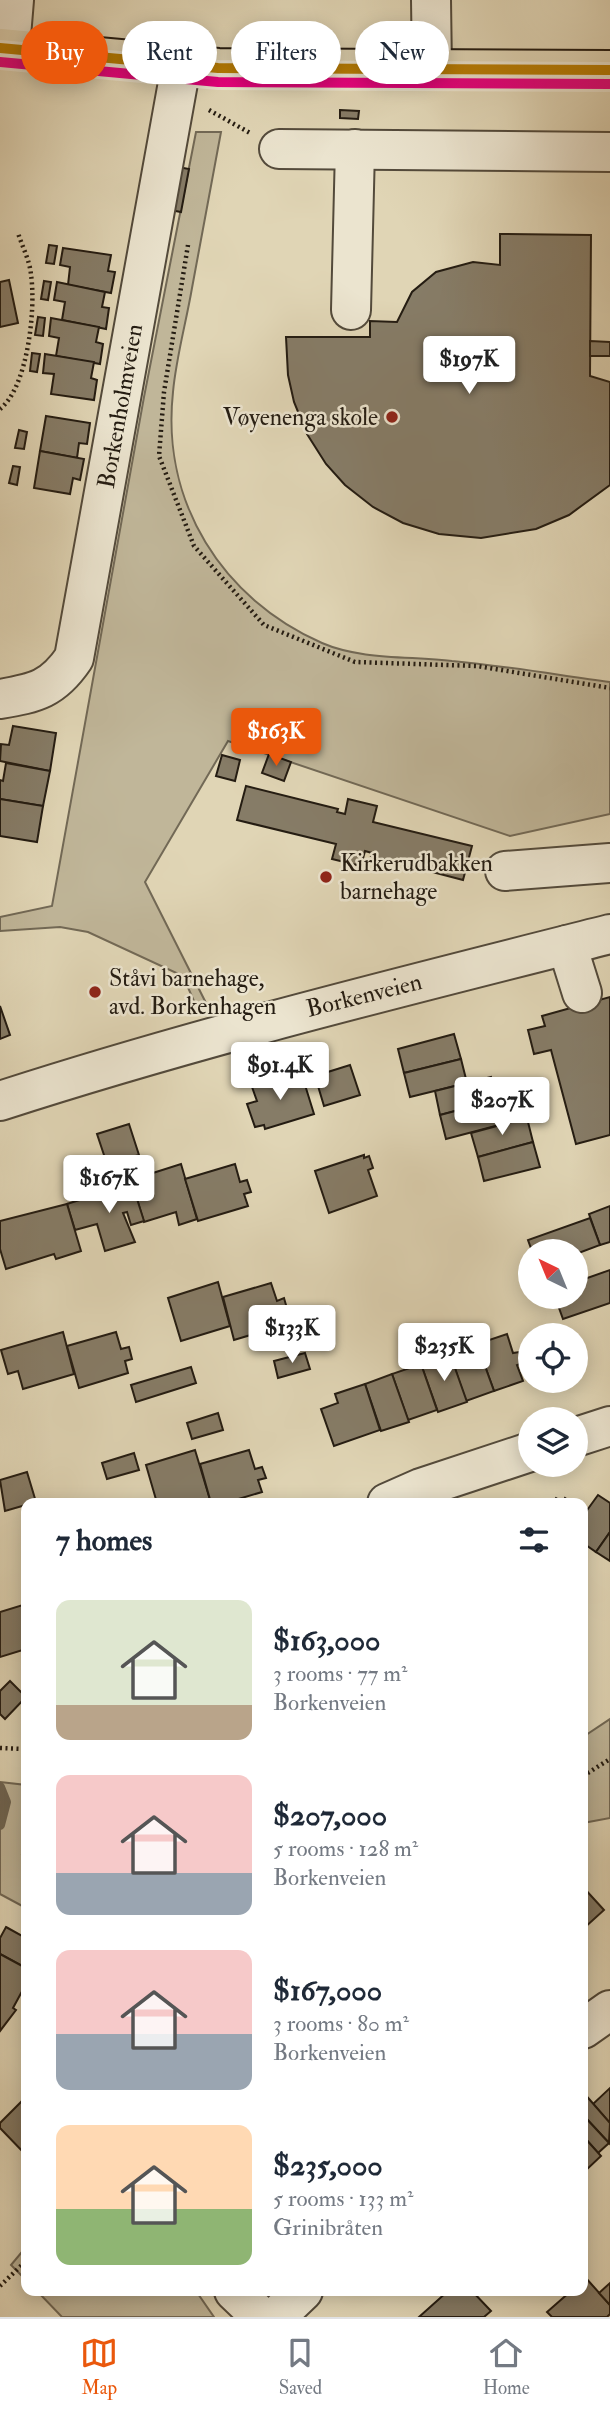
<!DOCTYPE html>
<meta charset="utf-8">
<style>
:root{--surface:#fff;--page:#f2f2f3;--text:#1f2937;--muted:#747a83;--line:#e0e1e3;--accent:#ea580c}
body{margin:0;font-family:"IM FELL Double Pica",serif;background:var(--page);color:var(--text);height:100vh;display:flex;flex-direction:column;font-size:26px;white-space:nowrap}
*{box-sizing:border-box;margin:0}
p{font-size:23px;color:var(--muted)}
.icon{flex:none;width:38px;height:38px;fill:none;stroke:currentColor;stroke-width:2;stroke-linecap:round;stroke-linejoin:round}
.map{position:relative;flex:1;overflow:hidden}
.details{position:absolute;left:21px;top:1498px;width:567px;height:798px;display:flex;flex-direction:column;background:var(--surface);border-radius:14px;box-shadow:0 4px 18px #0003}
.details>*{flex:none}
.guide{position:absolute;left:21px;top:21px;width:569px;height:63px;display:flex;gap:14px}
.needle{width:46px;rotate:317deg}
.tools{position:absolute;left:518px;top:1239px;display:grid;gap:14px}
.tools a{display:grid;place-items:center;width:70px;height:70px;border-radius:50%;background:var(--surface);box-shadow:0 4px 18px #0003;font-size:35px}
.price{position:absolute;translate:-50% -60px;padding:0 16px;border-radius:7px;background:#fff;color:#222;font-size:23px;line-height:46px;filter:drop-shadow(0 2px 4px #0008)}
.price::after{content:'';position:absolute;left:50%;top:42px;width:21px;height:16px;margin-left:-10px;background:inherit;clip-path:polygon(0 0,100% 0,50% 100%)}
.price.selected{background:var(--accent);color:#fff}
ul{padding:0;list-style:none}
li{display:flex;align-items:center;gap:21px;height:175px;padding:0 35px}
li span{display:grid;place-items:center;flex:none;width:196px;height:140px;border-radius:14px;color:#555}
li>.icon{margin-inline-start:auto}
span .icon{width:84px;height:84px;fill:#fffc;stroke-width:1}
li b{font-size:30px}
h2{display:flex;justify-content:space-between;align-items:center;height:84px;padding:0 35px;font-size:30px}
.chip{padding:0 24px;border-radius:32px;background:var(--surface);box-shadow:0 4px 18px #0003;font-size:24px;line-height:63px}
.chip.selected{background:var(--accent);color:#fff}
.tabs{display:flex;justify-content:space-around;align-items:center;height:98px;border-top:2px solid var(--line);background:var(--surface);font-size:19px;color:var(--muted)}
.tabs a{display:grid;justify-items:center;gap:4px}
.tabs .selected{color:var(--accent)}
.map>svg:first-child{display:block}
</style>
<div class="map">
<svg width="610" height="2317" viewBox="0 0 610 2317">
<rect width="100%" height="100%" fill="#e0d5b5"/>
<filter id="stains"><feTurbulence type="fractalNoise" baseFrequency=".00286" numOctaves="4"/><feColorMatrix values="0 0 0 0 .2 0 0 0 0 .09 0 0 0 0 .02 0 0 0 .5 -.17"/></filter>
<radialGradient id="worn" r=".72"><stop offset=".6" stop-color="#630" stop-opacity="0"/><stop offset="1" stop-color="#630" stop-opacity=".3"/></radialGradient>
<!-- green -->
<g fill="#c0b699" stroke="#726956" stroke-width="2">
<path d="M196 132H221C211 184 202 236 192 288 186 323 176 358 173 392 161 502 222 599 322 643 361 660 410 656 452 661 505 666 558 675 610 682V814L510 836 228 741 145 882 207 1005 197 1008 183 976 88 932 60 927 0 931V917L52 906 144 397Z"/>
<polygon points="610,1719 610,1818 583,1823 583,1737"/>
<polygon points="0,1782 26,1785 26,1908 0,1894"/>
<polygon points="26,2247 26,2280 11,2265"/>
<polygon points="37,2291 196,2291 214,2317 62,2317"/>
</g>
<g fill="none" stroke-linecap="round" stroke-linejoin="round">
<!-- stream -->
<polyline stroke="#6e6553" stroke-width="10" points="0,1787 6,1802 0,1825"/>
</g>
<!-- building -->
<g fill="#867c67" stroke="#241c12" stroke-width="2">
<polygon points="340,110 359,111 358,119 340,118"/>
<polygon points="178,167 189,169 181,212 170,210"/>
<polygon points="500,234 591,235 590,376 610,382 610,485 569,515 536,529 481,538 439,534 403,523 373,507 345,485 326,464 307,434 294,402 288,375 286,337 370,337 370,321 397,322 412,292 436,272 473,262 500,265"/>
<polygon points="49,245 57,246 54,264 46,263"/>
<polygon points="63,248 111,255 108,271 115,272 111,293 68,285 70,267 60,265"/>
<polygon points="9,280 18,323 0,327 0,282"/>
<polygon points="44,281 51,282 48,300 41,299"/>
<polygon points="57,282 105,292 102,307 109,308 106,329 62,320 65,302 54,300"/>
<polygon points="38,317 45,318 43,336 35,335"/>
<polygon points="51,318 99,327 96,342 103,344 100,364 56,356 59,338 49,336"/>
<polygon points="590,341 610,342 610,356 590,356"/>
<polygon points="32,353 40,354 37,372 30,371"/>
<polygon points="45,354 94,362 91,378 97,380 94,400 51,394 54,374 43,373"/>
<polygon points="46,416 90,423 87,444 79,443 77,458 40,451"/>
<polygon points="19,430 27,432 24,449 15,448"/>
<polygon points="40,451 84,459 80,480 73,478 70,494 34,488"/>
<polygon points="13,466 20,467 17,485 9,483"/>
<polygon points="13,726 56,733 50,771 0,761 1,744 9,745"/>
<polygon points="269,754 291,762 284,781 262,773"/>
<polygon points="222,755 240,760 235,781 216,776"/>
<polygon points="6,763 50,771 43,806 0,799 0,780 3,781"/>
<polygon points="246,786 338,809 337,812 345,814 348,799 377,806 373,822 472,846 463,880 371,856 372,853 365,851 361,866 332,859 336,844 237,820"/>
<polygon points="0,799 43,806 37,842 0,836"/>
<polygon points="610,997 610,1135 576,1144 551,1050 534,1054 528,1030 545,1026 542,1016"/>
<polygon points="0,1006 10,1035 0,1039"/>
<polygon points="454,1034 461,1059 404,1073 398,1049"/>
<polygon points="461,1059 467,1083 410,1097 404,1073"/>
<polygon points="350,1065 360,1095 324,1106 315,1076"/>
<polygon points="301,1072 314,1114 265,1129 264,1125 255,1127 247,1104 257,1101 252,1087"/>
<polygon points="491,1077 497,1100 440,1115 435,1091"/>
<polygon points="497,1100 503,1124 446,1139 440,1115"/>
<polygon points="527,1118 533,1142 478,1157 471,1133"/>
<polygon points="129,1124 139,1155 107,1164 97,1134"/>
<polygon points="533,1142 540,1167 484,1181 478,1157"/>
<polygon points="364,1155 364,1158 369,1156 373,1168 368,1170 377,1196 329,1213 315,1171"/>
<polygon points="181,1164 197,1219 179,1225 176,1212 144,1222 131,1180"/>
<polygon points="235,1164 240,1182 247,1180 251,1192 244,1194 248,1206 198,1221 185,1179"/>
<polygon points="132,1183 144,1221 131,1225 127,1212 123,1213 135,1242 105,1251 97,1224 75,1230 67,1204"/>
<polygon points="67,1204 81,1251 56,1259 54,1254 6,1269 0,1249 0,1221"/>
<polygon points="610,1206 610,1242 600,1245 589,1214"/>
<polygon points="590,1218 600,1245 576,1254 532,1251 528,1240"/>
<polygon points="610,1270 610,1303 563,1319 555,1297 576,1297 576,1282"/>
<polygon points="218,1282 230,1326 181,1341 168,1298"/>
<polygon points="271,1283 277,1301 284,1298 288,1312 281,1314 284,1325 234,1340 223,1297"/>
<polygon points="63,1332 74,1374 23,1389 18,1371 8,1374 1,1350"/>
<polygon points="116,1332 121,1349 129,1347 132,1359 125,1361 128,1373 79,1388 67,1346"/>
<polygon points="507,1334 513,1353 519,1352 523,1363 517,1365 523,1381 494,1391 477,1344"/>
<polygon points="477,1344 494,1391 466,1401 450,1354"/>
<polygon points="305,1353 310,1369 278,1378 274,1361"/>
<polygon points="450,1354 467,1402 438,1412 421,1364"/>
<polygon points="421,1364 437,1410 408,1420 392,1374"/>
<polygon points="191,1367 196,1383 136,1402 131,1385"/>
<polygon points="392,1374 409,1422 381,1431 365,1384"/>
<polygon points="365,1384 380,1430 334,1446 321,1409 338,1403 335,1394"/>
<polygon points="218,1413 223,1430 192,1439 187,1423"/>
<polygon points="195,1450 211,1503 184,1503 183,1500 157,1503 146,1465"/>
<polygon points="249,1450 255,1469 262,1467 266,1478 258,1480 262,1492 225,1503 211,1503 200,1464"/>
<polygon points="134,1453 139,1470 107,1479 102,1463"/>
<polygon points="27,1472 36,1502 5,1511 0,1480"/>
<polygon points="598,1495 610,1503 610,1532 596,1552 583,1543 583,1511 585,1513"/>
<polygon points="556,1498 563,1502 565,1498 572,1503 553,1503"/>
<polygon points="610,1532 610,1561 596,1552"/>
<polygon points="26,1604 26,1649 0,1657 0,1612"/>
<polygon points="10,1681 26,1697 5,1719 0,1714 0,1691"/>
<polygon points="24,1839 26,1839 26,1855 22,1854"/>
<polygon points="583,1887 604,1910 583,1929"/>
<polygon points="6,1927 26,1938 26,1968 0,1954 0,1938"/>
<polygon points="0,1954 26,1968 26,1984 13,2008 16,2010 0,2031"/>
<polygon points="610,2088 610,2123 593,2104"/>
<polygon points="583,2092 610,2123 609,2143 583,2115"/>
<polygon points="26,2097 26,2155 0,2128 0,2123"/>
<polygon points="583,2115 609,2143 598,2153 583,2136"/>
<polygon points="583,2136 601,2156 583,2173"/>
<polygon points="585,2277 610,2305 610,2314 607,2317 552,2317 547,2312 571,2291 583,2291"/>
<polygon points="610,2283 610,2305 599,2293"/>
<polygon points="448,2291 472,2291 491,2311 484,2317 419,2317"/>
</g>
<g fill="none" stroke-linecap="round" stroke-linejoin="round">
<defs>
<g id="minor">
<polyline points="431,0 432,69"/>
<polyline points="10,48 14,0"/>
<polyline points="279,149 610,152"/>
<polyline points="351,310 355,149"/>
<path d="M0 699C36 693 53 689 74 658L181 66"/>
<polyline points="505,871 610,863"/>
<polyline points="567,945 582,993"/>
<path d="M0 1101C201 1036 405 986 610 934"/>
<polyline points="576,1437 610,1426"/>
<polyline points="387,1503 421,1488 530,1452"/>
<polyline points="583,2029 610,2010"/>
<polyline points="234,2291 261,2317"/>
<polyline points="276,2317 303,2291"/>
</g>
<polyline id="major" points="0,48 218,68 610,70"/>
</defs>
<!-- minor casing -->
<use href="#minor" stroke="#534a3b" stroke-width="42"/>
<!-- major casing -->
<use href="#major" stroke="#241c12" stroke-width="42"/>
<!-- path -->
<g stroke="#241c12" stroke-width="4.5" stroke-dasharray="2 3.5" stroke-linecap="butt">
<polyline points="209,110 250,133"/>
<polyline points="188,245 164,392 159,456 194,546 264,625 355,662 477,666 610,688"/>
<path d="M0 409C28 387 36 308 31 275 30 261 22 246 18 233"/>
<polyline points="0,1748 26,1749"/>
<polyline points="583,1776 610,1759"/>
<polyline points="0,2286 26,2261"/>
</g>
<!-- minor -->
<use href="#minor" stroke="#ebe4cf" stroke-width="38"/>
<!-- major -->
<use href="#major" stroke="#e0d5b5" stroke-width="38"/>
<defs>
<polyline id="bus-1" points="0,48 218,68 610,70"/>
<polyline id="bus-2" points="0,62 218,82 610,84"/>
</defs>
<!-- bus-1 casing -->
<use href="#bus-1" stroke="#ebe4cf" stroke-width="16"/>
<!-- bus-2 casing -->
<use href="#bus-2" stroke="#ebe4cf" stroke-width="16"/>
<!-- bus-1 -->
<use href="#bus-1" stroke="#b87d05" stroke-width="10"/>
<!-- bus-2 -->
<use href="#bus-2" stroke="#e5007d" stroke-width="10"/>
</g>
<!-- markers -->
<g fill="#8f2418" stroke="#ebe4cf" stroke-width="2.5">
<circle cx="392" cy="417" r="7"/>
<circle cx="326" cy="877" r="7"/>
<circle cx="95" cy="992" r="7"/>
</g>
<g text-anchor="middle" stroke-width="5" stroke-linejoin="round" paint-order="stroke">
<!-- street labels -->
<g font-size="24" fill="#241c12" stroke="#ebe4cf">
<text transform="translate(120 406) rotate(-80)" y="8">Borkenholmveien</text>
<text transform="translate(364 995) rotate(-14)" y="8">Borkenveien</text>
</g>
<!-- poi labels -->
<g font-size="24" fill="#241c12" stroke="#ebe4cf" text-anchor="start">
<text x="378" y="425" text-anchor="end">Vøyenenga skole</text>
<text x="340" y="871">Kirkerudbakken<tspan x="340" dy="28">barnehage</tspan></text>
<text x="109" y="986">Ståvi barnehage,<tspan x="109" dy="28">avd. Borkenhagen</tspan></text>
</g>
</g>
<rect width="100%" height="100%" filter="url(#stains)"/>
<rect width="100%" height="100%" fill="url(#worn)"/>
</svg>
<div class="tools">
<a><svg class="needle" viewBox="-14 -14 28 28"><path d="M0-13l5 13h-10z" fill="#e53935"/><path d="M0 13l5-13h-10z" fill="#747a83"/></svg></a>
<a><svg class="icon" aria-label="locate" viewBox="0 0 24 24"><circle cx="12" cy="12" r="6"/><path d="M12 2v4M12 18v4M2 12h4M18 12h4"/></svg></a>
<a><svg class="icon" aria-label="layers" viewBox="0 0 24 24"><path d="M12 4l9 5-9 5-9-5zM3 14l9 5 9-5"/></svg></a>
</div>
<b class="price" style="left:469px;top:396px">$197K</b>
<b class="price selected" style="left:276px;top:768px">$163K</b>
<b class="price" style="left:280px;top:1102px">$91.4K</b>
<b class="price" style="left:502px;top:1137px">$207K</b>
<b class="price" style="left:109px;top:1215px">$167K</b>
<b class="price" style="left:292px;top:1365px">$133K</b>
<b class="price" style="left:444px;top:1383px">$235K</b>
<div class="guide">
<a class="chip selected">Buy</a>
<a class="chip">Rent</a>
<a class="chip">Filters</a>
<a class="chip">New</a>
</div>
<section class="details">
<h2>7 homes<svg class="icon" aria-label="filters" viewBox="0 0 24 24"><path d="M4 7h16M4 17h16"/><circle cx="9" cy="7" r="2"/><circle cx="15" cy="17" r="2"/></svg></h2>
<ul>
<li><span style="background:linear-gradient(#dfe7d0 75%,#b9a48a 0)"><svg class="icon" aria-label="home" viewBox="0 0 24 24"><path d="M3 11l9-7 9 7M6 9v11h12V9"/></svg></span><div><b>$163,000</b><p>3 rooms · 77 m²</p><p>Borkenveien</p></div></li>
<li><span style="background:linear-gradient(#f6c9c9 70%,#9aa5b1 0)"><svg class="icon" aria-label="home" viewBox="0 0 24 24"><path d="M3 11l9-7 9 7M6 9v11h12V9"/></svg></span><div><b>$207,000</b><p>5 rooms · 128 m²</p><p>Borkenveien</p></div></li>
<li><span style="background:linear-gradient(#f6c9c9 60%,#9aa5b1 0)"><svg class="icon" aria-label="home" viewBox="0 0 24 24"><path d="M3 11l9-7 9 7M6 9v11h12V9"/></svg></span><div><b>$167,000</b><p>3 rooms · 80 m²</p><p>Borkenveien</p></div></li>
<li><span style="background:linear-gradient(#ffd9b3 60%,#8fb573 0)"><svg class="icon" aria-label="home" viewBox="0 0 24 24"><path d="M3 11l9-7 9 7M6 9v11h12V9"/></svg></span><div><b>$235,000</b><p>5 rooms · 133 m²</p><p>Grinibråten</p></div></li>
</ul>
</section>
</div>
<nav class="tabs">
<a class="selected"><svg class="icon" aria-label="map" viewBox="0 0 24 24"><path d="M3 6l6-2 6 2 6-2v14l-6 2-6-2-6 2zM9 4v14M15 6v14"/></svg>Map</a>
<a><svg class="icon" aria-label="saved" viewBox="0 0 24 24"><path d="M7 4h10v16l-5-4-5 4z"/></svg>Saved</a>
<a><svg class="icon" aria-label="home" viewBox="0 0 24 24"><path d="M3 11l9-7 9 7M6 9v11h12V9"/></svg>Home</a>
</nav>
